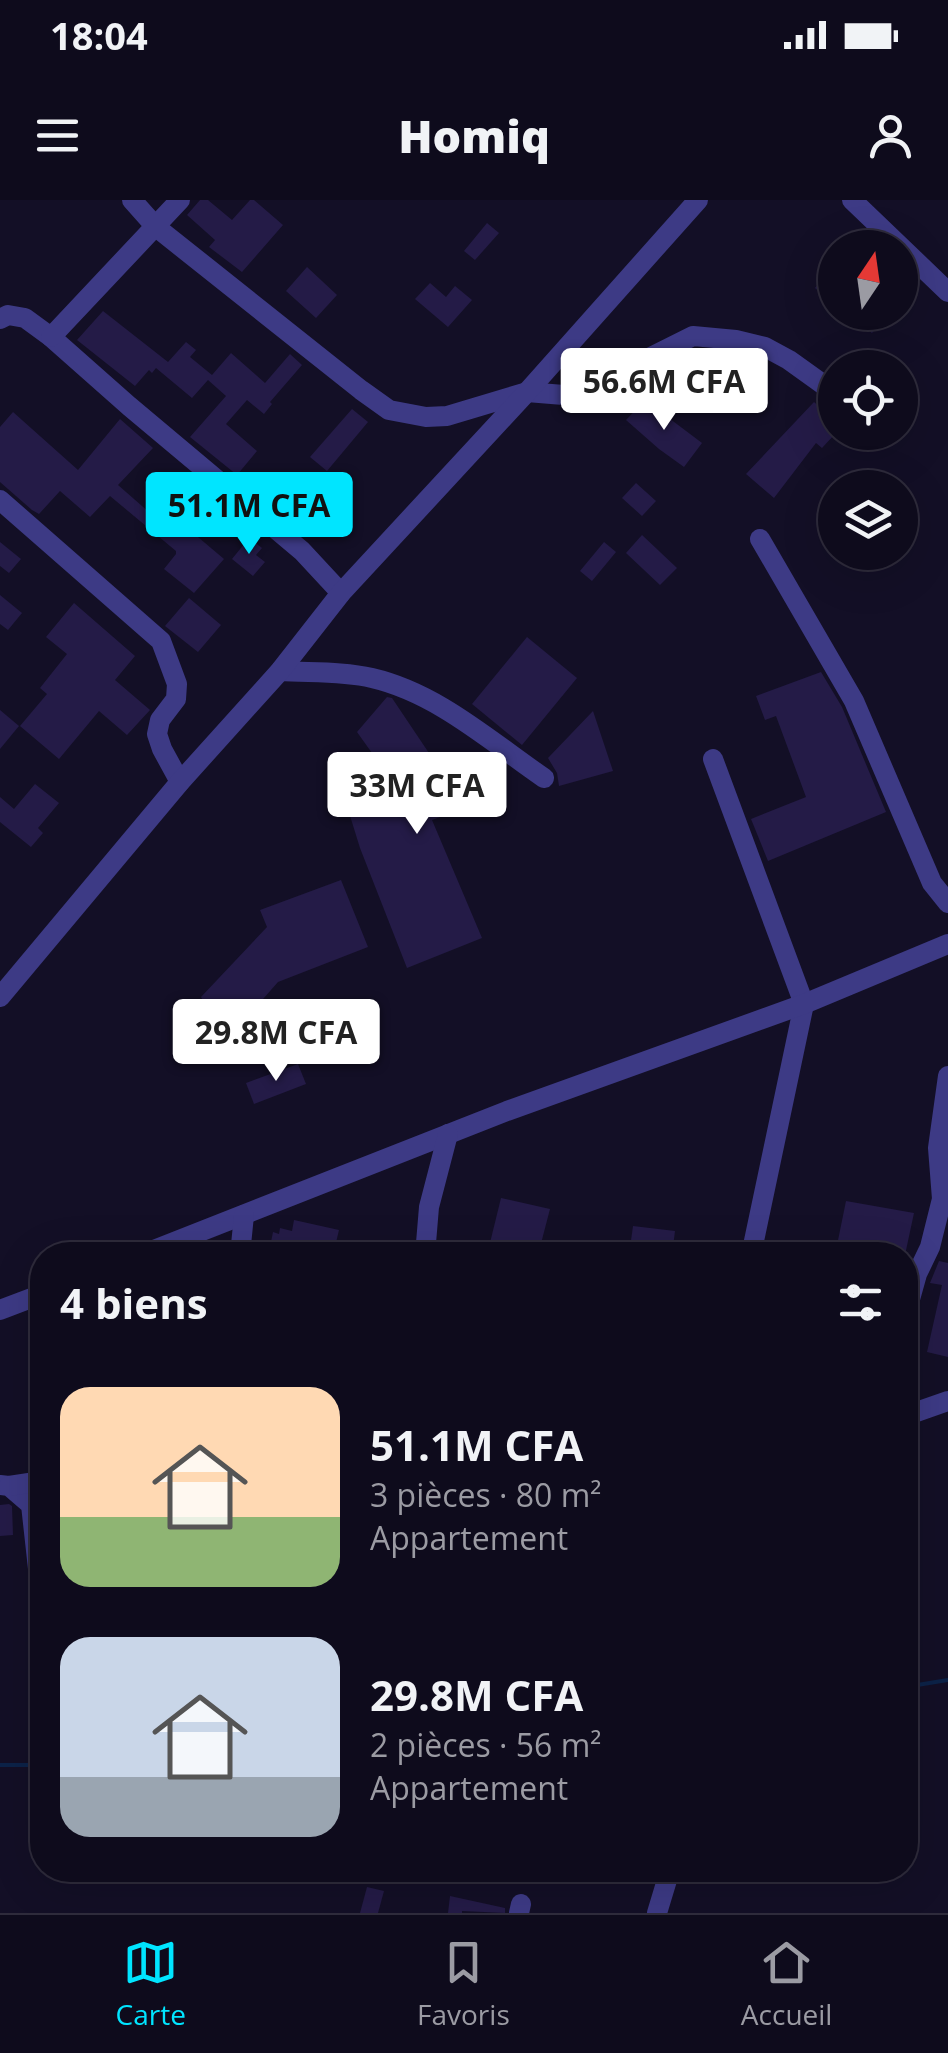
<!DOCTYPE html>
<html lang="fr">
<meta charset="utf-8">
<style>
:root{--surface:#0e0b1c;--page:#171425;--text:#f1f3f6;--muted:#9b9ba3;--line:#2e2b3b;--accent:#00e5ff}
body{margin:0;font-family:"Open Sans",sans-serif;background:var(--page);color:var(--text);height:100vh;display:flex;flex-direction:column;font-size:38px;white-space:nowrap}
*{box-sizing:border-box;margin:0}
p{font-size:32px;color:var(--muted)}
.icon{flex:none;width:55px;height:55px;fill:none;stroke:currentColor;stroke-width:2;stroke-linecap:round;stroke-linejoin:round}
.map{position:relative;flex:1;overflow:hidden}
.details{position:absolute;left:30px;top:1042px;width:888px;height:640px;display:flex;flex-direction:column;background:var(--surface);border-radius:40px;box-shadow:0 10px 40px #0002,0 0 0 2px var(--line)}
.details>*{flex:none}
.needle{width:65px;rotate:13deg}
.controls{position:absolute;left:818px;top:30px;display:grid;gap:20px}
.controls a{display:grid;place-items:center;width:100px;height:100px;border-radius:50%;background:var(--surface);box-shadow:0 10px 40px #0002,0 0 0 2px var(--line);font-size:50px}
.price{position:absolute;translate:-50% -85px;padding:0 22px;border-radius:10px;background:#fff;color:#222;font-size:32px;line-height:65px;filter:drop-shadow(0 2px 5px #0008)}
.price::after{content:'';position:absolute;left:50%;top:60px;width:30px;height:22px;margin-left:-15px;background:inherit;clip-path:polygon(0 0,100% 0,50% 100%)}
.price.selected{background:var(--accent);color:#111}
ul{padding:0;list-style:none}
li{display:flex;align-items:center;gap:30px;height:250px;padding:0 30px}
li span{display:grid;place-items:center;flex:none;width:280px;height:200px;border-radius:30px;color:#555}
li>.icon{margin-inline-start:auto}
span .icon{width:120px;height:120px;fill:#fffc;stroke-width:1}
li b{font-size:42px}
h2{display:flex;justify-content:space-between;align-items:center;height:120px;padding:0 30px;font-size:42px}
.status{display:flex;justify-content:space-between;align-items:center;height:70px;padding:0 50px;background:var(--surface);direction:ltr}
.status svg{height:28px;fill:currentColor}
header{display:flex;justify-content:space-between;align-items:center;height:130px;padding:0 30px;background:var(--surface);font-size:45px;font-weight:800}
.menu{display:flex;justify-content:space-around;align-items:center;height:140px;border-top:2px solid var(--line);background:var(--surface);font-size:28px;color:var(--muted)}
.menu a{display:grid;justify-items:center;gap:5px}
.menu .selected{color:var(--accent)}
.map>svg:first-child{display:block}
</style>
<div class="status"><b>18:04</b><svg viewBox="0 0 49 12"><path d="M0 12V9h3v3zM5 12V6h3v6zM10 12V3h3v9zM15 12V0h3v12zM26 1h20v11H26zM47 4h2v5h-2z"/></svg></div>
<header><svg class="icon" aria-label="menu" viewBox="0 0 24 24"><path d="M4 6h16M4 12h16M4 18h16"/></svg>Homiq<svg class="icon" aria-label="person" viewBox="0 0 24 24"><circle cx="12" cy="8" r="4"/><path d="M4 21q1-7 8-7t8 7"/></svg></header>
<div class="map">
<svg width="948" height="1713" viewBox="0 0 948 1713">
<rect width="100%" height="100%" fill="#130f26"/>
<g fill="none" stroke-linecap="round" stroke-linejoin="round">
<!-- stream -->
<g stroke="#0c2248" stroke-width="4">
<polyline points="905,1487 948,1480"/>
<polyline points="0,1565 42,1565"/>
</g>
</g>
<!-- building -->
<g fill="#241b47">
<polygon points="200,0 208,0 232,20 250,0 254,0 283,25 242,72 209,47 215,40 187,15"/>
<polygon points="487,23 499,33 475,60 464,51"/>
<polygon points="835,64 835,104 815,88"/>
<polygon points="307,67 337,95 316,118 286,91"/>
<polygon points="900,71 914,82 900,99"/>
<polygon points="430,83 446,97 455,86 472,100 448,127 415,99"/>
<polygon points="103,111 168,162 186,142 196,150 190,157 212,175 231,153 265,183 290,154 302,165 270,202 272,204 264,214 247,200 226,224 257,251 237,275 190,237 226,196 208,180 192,198 156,168 152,173 149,170 135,186 77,140"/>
<polygon points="846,112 889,112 872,133"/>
<polygon points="645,200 702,243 684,267 659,249 626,220"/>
<polygon points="814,202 835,221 835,234 822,248 816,243 774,298 746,274"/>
<polygon points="352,209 368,222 327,271 310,257"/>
<polygon points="13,212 78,270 120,219 153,248 118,285 150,313 182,276 197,288 191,295 210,311 192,332 224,359 194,393 164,369 176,354 176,351 110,296 90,317 60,291 39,314 32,310 0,282 0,227"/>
<polygon points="300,276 326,298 309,317 313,320 302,333 273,308"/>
<polygon points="636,283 656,301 642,316 622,298"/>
<polygon points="642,335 677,368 660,385 626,353"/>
<polygon points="249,338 262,348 256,355 265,362 253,376 232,359"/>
<polygon points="0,342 21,359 9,373 0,366"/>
<polygon points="604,342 616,352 592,381 580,371"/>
<polygon points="0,395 22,413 8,430 0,424"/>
<polygon points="189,398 221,425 198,452 165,426"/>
<polygon points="74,403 135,456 115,480 150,510 127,535 99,511 59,559 20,526 47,494 40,488 67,454 46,437"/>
<polygon points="527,437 577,478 522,545 472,504"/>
<polygon points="821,472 842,507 886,612 768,661 751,619 806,597 776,516 765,520 756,496"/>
<polygon points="387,497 392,498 441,571 484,552 501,594 432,620 482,738 407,768 360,648 347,606 397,588 357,532"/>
<polygon points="0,510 19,526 0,549"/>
<polygon points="593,511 613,571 559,586 557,573 548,558"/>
<polygon points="35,584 59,603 38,628 43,633 31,647 0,622 0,597 14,609"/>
<polygon points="341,680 368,747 278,782 226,841 201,797 267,727 260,710"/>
<polygon points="298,864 306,884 254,904 246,883"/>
<polygon points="501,998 550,1009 538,1055 487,1055"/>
<polygon points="846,1001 914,1013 905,1055 835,1055"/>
<polygon points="294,1020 339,1030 333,1055 306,1055 270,1047 273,1032 279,1034 280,1028 292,1031"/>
<polygon points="633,1026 675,1031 672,1055 629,1055"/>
<polygon points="939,1061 948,1063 948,1157 927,1152 942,1085 930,1083"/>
<polygon points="9,1304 12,1306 13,1335 0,1336 0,1305"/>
<polygon points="367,1687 384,1691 378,1713 360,1713"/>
<polygon points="450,1696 505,1708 505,1713 462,1711 462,1713 448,1713"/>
</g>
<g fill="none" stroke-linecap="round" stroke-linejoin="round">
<!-- minor -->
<g stroke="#3d3a85" stroke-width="20">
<polyline points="132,0 156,27 361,190 389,210 426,217 447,216 527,192 576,196 603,187 635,165 693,136 736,140 765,147 789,160 835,193"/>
<polyline points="852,0 948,92"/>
<polyline points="0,119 8,115 25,118 51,137 129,206 302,351 341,393"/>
<polyline points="51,137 180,0"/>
<polyline points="0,300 161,441 177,484 176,499 160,520 157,534 162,549 180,582"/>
<polyline points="760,339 854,501 932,683 948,703"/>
<path d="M280 471C310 473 342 471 372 478 437 493 490 541 544 578"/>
<polyline points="713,559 804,804 751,1055"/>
<polyline points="0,797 180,582 280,471 341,393 527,192 698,0"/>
<polyline points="141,1055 507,911 804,804 948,744"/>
<polyline points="240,1055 244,1015"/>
<polyline points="425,1055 429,1007 448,934"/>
<polyline points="0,1110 42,1094"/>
<polyline points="905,1117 917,1074 930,1047 942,999 938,948 948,876"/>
<polyline points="905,1216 948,1201"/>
<polyline points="0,1285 9,1286 31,1305 42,1405"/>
<polyline points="9,1286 42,1281"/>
<polyline points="519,1713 521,1704"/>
<polyline points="657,1713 670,1670"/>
</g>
</g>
</svg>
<div class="controls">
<a><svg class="needle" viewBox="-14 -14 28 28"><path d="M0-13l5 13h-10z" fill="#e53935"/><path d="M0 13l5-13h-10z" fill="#9b9ba3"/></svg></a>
<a><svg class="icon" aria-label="locate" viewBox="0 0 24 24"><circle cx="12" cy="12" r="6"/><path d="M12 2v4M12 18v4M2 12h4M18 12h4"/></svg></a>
<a><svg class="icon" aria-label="layers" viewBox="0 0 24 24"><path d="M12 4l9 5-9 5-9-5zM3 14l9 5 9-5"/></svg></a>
</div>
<b class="price" style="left:664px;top:233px">56.6M CFA</b>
<b class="price selected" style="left:249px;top:357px">51.1M CFA</b>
<b class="price" style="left:417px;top:637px">33M CFA</b>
<b class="price" style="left:276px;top:884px">29.8M CFA</b>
<section class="details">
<h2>4 biens<svg class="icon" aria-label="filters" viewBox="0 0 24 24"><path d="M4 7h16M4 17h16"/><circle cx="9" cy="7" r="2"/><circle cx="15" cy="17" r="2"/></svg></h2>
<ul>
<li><span style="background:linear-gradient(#ffd9b3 65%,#8fb573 0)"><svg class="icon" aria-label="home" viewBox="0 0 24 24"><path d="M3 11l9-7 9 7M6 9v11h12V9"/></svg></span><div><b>51.1M CFA</b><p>3 pièces · 80 m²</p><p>Appartement</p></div></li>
<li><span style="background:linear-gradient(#c9d6e8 70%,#9aa5b1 0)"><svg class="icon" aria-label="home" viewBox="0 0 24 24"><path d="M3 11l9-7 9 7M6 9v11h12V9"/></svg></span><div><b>29.8M CFA</b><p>2 pièces · 56 m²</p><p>Appartement</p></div></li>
</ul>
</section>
</div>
<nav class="menu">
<a class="selected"><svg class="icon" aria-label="map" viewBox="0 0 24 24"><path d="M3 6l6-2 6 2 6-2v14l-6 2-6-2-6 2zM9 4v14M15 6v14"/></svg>Carte</a>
<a><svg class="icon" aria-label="saved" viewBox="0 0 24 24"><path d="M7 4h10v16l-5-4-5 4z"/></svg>Favoris</a>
<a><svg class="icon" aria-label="home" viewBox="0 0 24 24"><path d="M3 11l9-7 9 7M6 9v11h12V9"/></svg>Accueil</a>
</nav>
